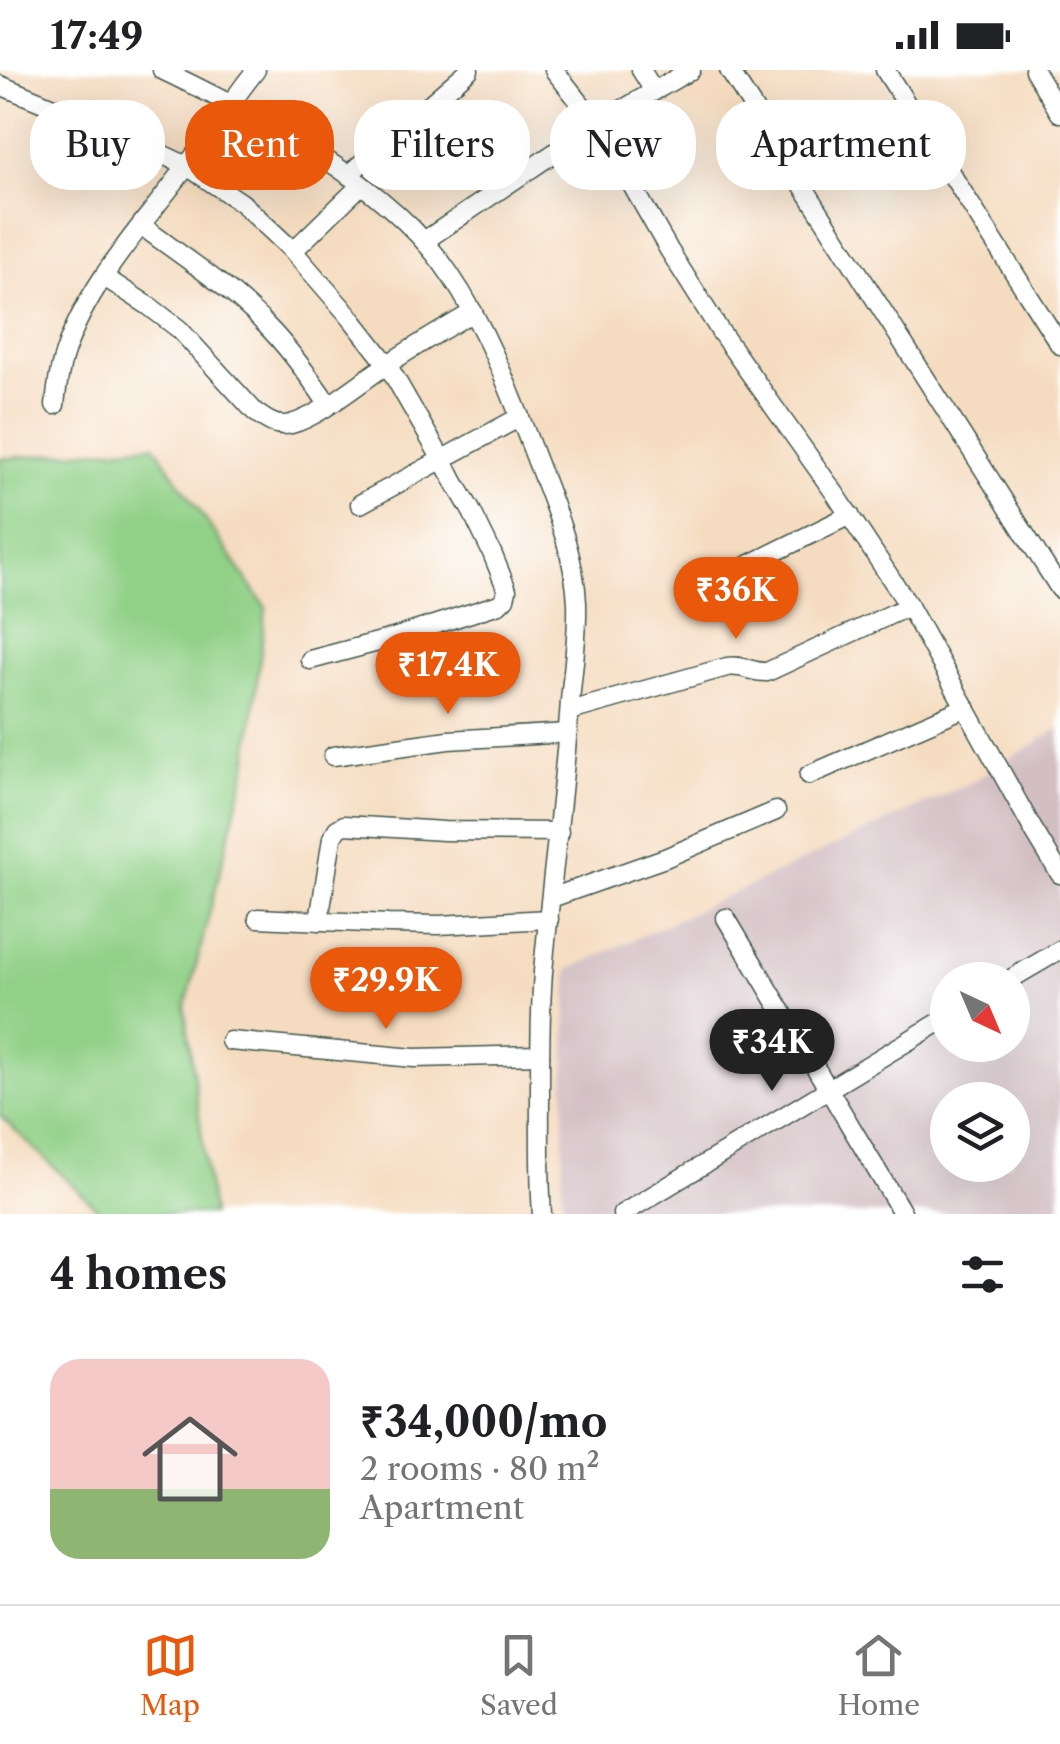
<!DOCTYPE html>
<meta charset="utf-8">
<style>
:root{--surface:#fff;--page:#f2f2f2;--text:#202124;--muted:#757577;--line:#e0e0e0;--accent:#ea580c}
body{margin:0;font-family:"Libre Caslon Text",serif;background:var(--page);color:var(--text);height:100vh;display:flex;flex-direction:column;font-size:38px;white-space:nowrap}
*{box-sizing:border-box;margin:0}
p{font-size:32px;color:var(--muted)}
.icon{flex:none;width:55px;height:55px;fill:none;stroke:currentColor;stroke-width:2;stroke-linecap:round;stroke-linejoin:round}
.map{position:relative;height:1144px;overflow:hidden}
.drawer{display:flex;flex-direction:column;background:var(--surface);flex:1}
.drawer>*{flex:none}
.banner{position:absolute;left:30px;top:30px;width:1000px;height:90px;display:flex;gap:20px}
.needle{width:65px;rotate:136deg}
.fabs{position:absolute;left:930px;top:892px;display:grid;gap:20px}
.fabs a{display:grid;place-items:center;width:100px;height:100px;border-radius:50%;background:var(--surface);box-shadow:0 10px 40px #0002;font-size:50px}
.price{position:absolute;translate:-50% -85px;padding:0 22px;border-radius:35px;background:var(--accent);color:#fff;font-size:32px;line-height:65px;filter:drop-shadow(0 2px 5px #0008)}
.price::after{content:'';position:absolute;left:50%;top:60px;width:30px;height:22px;margin-left:-15px;background:inherit;clip-path:polygon(0 0,100% 0,50% 100%)}
.price.selected{background:#222;color:#fff}
ul{padding:0;list-style:none}
li{display:flex;align-items:center;gap:30px;height:250px;padding:0 50px}
li span{display:grid;place-items:center;flex:none;width:280px;height:200px;border-radius:30px;color:#555}
li>.icon{margin-inline-start:auto}
span .icon{width:120px;height:120px;fill:#fffc;stroke-width:1}
li b{font-size:42px}
h2{display:flex;justify-content:space-between;align-items:center;height:120px;padding:0 50px;font-size:42px}
.pill{padding:0 35px;border-radius:40px;background:var(--surface);box-shadow:0 10px 40px #0002;font-size:35px;line-height:90px}
.pill.selected{background:var(--accent);color:#fff}
.status{display:flex;justify-content:space-between;align-items:center;height:70px;padding:0 50px;background:var(--surface);direction:ltr}
.status svg{height:28px;fill:currentColor}
.menu{display:flex;justify-content:space-around;align-items:center;height:140px;border-top:2px solid var(--line);background:var(--surface);font-size:28px;color:var(--muted)}
.menu a{display:grid;justify-items:center;gap:5px}
.menu .selected{color:var(--accent)}
.map>svg:first-child{display:block}
</style>
<div class="status"><b>17:49</b><svg viewBox="0 0 49 12"><path d="M0 12V9h3v3zM5 12V6h3v6zM10 12V3h3v9zM15 12V0h3v12zM26 1h20v11H26zM47 4h2v5h-2z"/></svg></div>
<div class="map">
<svg width="1060" height="1144" viewBox="0 0 1060 1144">
<rect width="100%" height="100%" fill="#fff"/>
<filter id="ink" filterUnits="userSpaceOnUse"><feTurbulence type="fractalNoise" baseFrequency=".01" numOctaves="2"/><feDisplacementMap in="SourceGraphic" scale="20" xChannelSelector="R" yChannelSelector="G"/><feConvolveMatrix kernelMatrix="1 2 1 2 8 2 1 2 1" color-interpolation-filters="sRGB"/></filter>
<filter id="wash" filterUnits="userSpaceOnUse"><feTurbulence type="fractalNoise" baseFrequency=".0048" numOctaves="4" result="noise"/><feDisplacementMap in="SourceGraphic" scale="40" xChannelSelector="R" yChannelSelector="G"/><feGaussianBlur stdDeviation="2.25" result="paint"/><feColorMatrix in="noise" values="0 0 0 0 0 0 0 0 0 0 0 0 0 0 0 0 0 1.4 0 .05"/><feComposite in="paint" operator="in"/></filter>
<g filter="url(#wash)">
<rect width="100%" height="100%" fill="#f5dcc0"/>
<!-- industrial -->
<path fill="#d2bec3" fill-rule="evenodd" d="M1060 658V1144H566L562 1126 568 900 972 712ZM948 910H1012V975H948ZM948 1030H1012V1095H948Z"/>
<!-- green -->
<polygon fill="#91d087" stroke="#58865e" stroke-width="2.5" points="154,375 266,538 247,695 185,939 212,1144 103,1144 0,1046 0,389"/>
</g>
<g filter="url(#ink)">
<g fill="none" stroke-linecap="round" stroke-linejoin="round">
<defs>
<g id="street">
<path d="M162 0C258 46 389 113 449 203 486 257 510 321 533 381 551 429 575 481 577 533 578 566 573 598 570 631 564 722 551 811 543 902 540 942 540 983 540 1023 540 1063 539 1104 542 1144"/>
<polyline points="554,0 597,54 669,180 720,261 836,425 909,536 1034,761 1060,804"/>
<polyline points="641,0 654,21"/>
<polyline points="729,0 1060,519"/>
<polyline points="885,0 1060,275"/>
<polyline points="1034,0 1060,43"/>
<polyline points="0,15 123,66 187,96 242,133 293,181 351,248 387,294 472,442 492,483 507,520 505,528 499,534 393,568 310,590"/>
<polyline points="348,105 469,0"/>
<path d="M142 156C183 187 229 216 265 254 289 278 309 306 328 334"/>
<polyline points="424,171 597,54 691,0"/>
<polyline points="293,181 361,115"/>
<path d="M104 207 149 236 179 259 255 342C266 350 276 358 291 354 319 347 359 313 385 296 413 277 443 260 473 242"/>
<path d="M55 335C57 317 59 299 65 282 88 214 141 157 183 101 208 68 230 32 256 0"/>
<polyline points="360,434 520,347"/>
<polyline points="714,512 850,445"/>
<path d="M570 641 727 597C742 594 752 603 767 602L909 536"/>
<polyline points="333,686 448,670 568,663"/>
<polyline points="809,705 966,637"/>
<polyline points="551,828 665,788 776,741"/>
<polyline points="258,848 388,854 439,855 549,849"/>
<polyline points="726,848 903,1144"/>
<polyline points="319,851 332,768 337,759 344,755 444,761 559,762"/>
<polyline points="1009,910 1060,880"/>
<polyline points="230,971 414,988 540,985"/>
<polyline points="622,1144 948,947"/>
</g>
</defs>
<!-- street casing -->
<use href="#street" stroke="#3f5549" stroke-width="21"/>
<!-- street -->
<use href="#street" stroke="#fff" stroke-width="18"/>
</g>
</g>
</svg>
<div class="fabs">
<a><svg class="needle" viewBox="-14 -14 28 28"><path d="M0-13l5 13h-10z" fill="#e53935"/><path d="M0 13l5-13h-10z" fill="#757577"/></svg></a>
<a><svg class="icon" aria-label="layers" viewBox="0 0 24 24"><path d="M12 4l9 5-9 5-9-5zM3 14l9 5 9-5"/></svg></a>
</div>
<b class="price" style="left:736px;top:572px">₹36K</b>
<b class="price" style="left:448px;top:647px">₹17.4K</b>
<b class="price" style="left:386px;top:962px">₹29.9K</b>
<b class="price selected" style="left:772px;top:1024px">₹34K</b>
<div class="banner">
<a class="pill">Buy</a>
<a class="pill selected">Rent</a>
<a class="pill">Filters</a>
<a class="pill">New</a>
<a class="pill">Apartment</a>
</div>
</div>
<section class="drawer">
<h2>4 homes<svg class="icon" aria-label="filters" viewBox="0 0 24 24"><path d="M4 7h16M4 17h16"/><circle cx="9" cy="7" r="2"/><circle cx="15" cy="17" r="2"/></svg></h2>
<ul>
<li><span style="background:linear-gradient(#f6c9c9 65%,#8fb573 0)"><svg class="icon" aria-label="home" viewBox="0 0 24 24"><path d="M3 11l9-7 9 7M6 9v11h12V9"/></svg></span><div><b>₹34,000/mo</b><p>2 rooms · 80 m²</p><p>Apartment</p></div></li>
</ul>
</section>
<nav class="menu">
<a class="selected"><svg class="icon" aria-label="map" viewBox="0 0 24 24"><path d="M3 6l6-2 6 2 6-2v14l-6 2-6-2-6 2zM9 4v14M15 6v14"/></svg>Map</a>
<a><svg class="icon" aria-label="saved" viewBox="0 0 24 24"><path d="M7 4h10v16l-5-4-5 4z"/></svg>Saved</a>
<a><svg class="icon" aria-label="home" viewBox="0 0 24 24"><path d="M3 11l9-7 9 7M6 9v11h12V9"/></svg>Home</a>
</nav>
